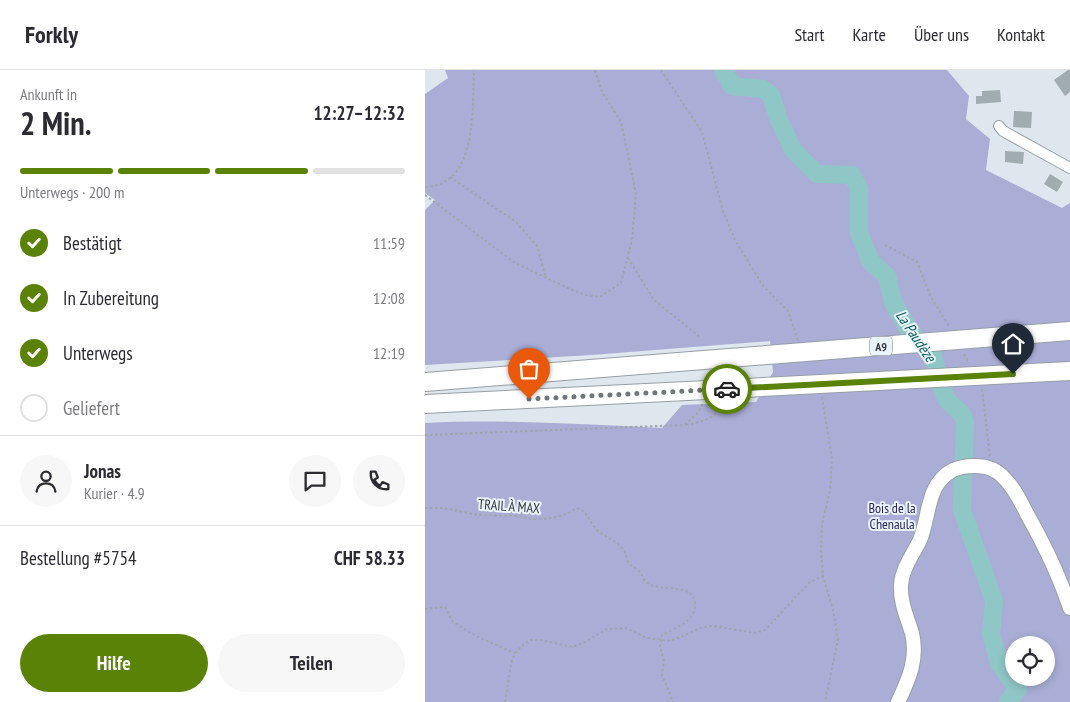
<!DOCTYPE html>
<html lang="de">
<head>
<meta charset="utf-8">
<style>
	:root { --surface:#fff; --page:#f7f7f7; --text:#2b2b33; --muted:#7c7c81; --line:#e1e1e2; --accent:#598206 }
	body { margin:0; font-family:"PT Sans Narrow",sans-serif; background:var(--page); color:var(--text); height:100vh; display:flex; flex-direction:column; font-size:19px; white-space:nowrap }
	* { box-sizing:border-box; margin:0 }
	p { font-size:16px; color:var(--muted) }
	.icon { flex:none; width:28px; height:28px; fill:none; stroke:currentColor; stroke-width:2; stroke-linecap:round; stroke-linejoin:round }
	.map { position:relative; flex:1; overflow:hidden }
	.details { display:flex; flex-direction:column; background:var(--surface); width:425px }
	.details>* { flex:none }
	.controls { position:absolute; left:580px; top:566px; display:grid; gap:10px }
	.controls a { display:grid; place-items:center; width:50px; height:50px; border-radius:50%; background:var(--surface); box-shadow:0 2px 8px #0003; font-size:25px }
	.pin { position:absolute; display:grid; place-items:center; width:42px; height:42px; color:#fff; margin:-51px -21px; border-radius:50% 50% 50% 0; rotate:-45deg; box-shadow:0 0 5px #0007 }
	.pin .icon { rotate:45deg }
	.courier { position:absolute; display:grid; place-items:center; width:50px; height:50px; margin:-25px; border:4px solid #598206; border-radius:50%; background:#fff; color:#222; box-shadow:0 1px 6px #0007 }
	.headline em { font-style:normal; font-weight:700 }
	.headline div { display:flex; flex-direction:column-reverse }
	.headline { display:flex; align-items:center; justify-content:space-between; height:85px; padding:0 20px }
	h1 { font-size:32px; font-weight:700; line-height:38px }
	.bar { display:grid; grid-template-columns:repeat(4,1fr); gap:8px 5px; align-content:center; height:60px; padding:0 20px }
	.bar i { height:6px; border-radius:4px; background:var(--line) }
	.bar .current { background:var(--accent) }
	.bar p { grid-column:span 4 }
	.line { display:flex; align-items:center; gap:12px; padding:0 20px; border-top:1px solid var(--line) }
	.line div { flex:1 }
	.round { display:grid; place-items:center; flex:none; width:52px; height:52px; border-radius:26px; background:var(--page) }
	ol { padding:0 20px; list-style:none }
	li { display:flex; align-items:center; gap:15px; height:55px }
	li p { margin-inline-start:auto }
	li .icon { padding:5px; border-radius:50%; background:var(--accent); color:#fff; stroke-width:4 }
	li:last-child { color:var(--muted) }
	li i { width:28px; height:28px; border:2px solid var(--line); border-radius:50% }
	.button { display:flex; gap:10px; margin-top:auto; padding:10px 20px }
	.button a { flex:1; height:58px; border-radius:30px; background:var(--accent); color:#fff; font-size:20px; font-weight:700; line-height:58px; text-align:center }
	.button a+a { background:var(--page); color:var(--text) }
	header { display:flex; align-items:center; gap:30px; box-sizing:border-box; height:70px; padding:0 25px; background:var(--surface); border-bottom:1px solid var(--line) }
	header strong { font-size:24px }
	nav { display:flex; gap:28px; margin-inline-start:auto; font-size:18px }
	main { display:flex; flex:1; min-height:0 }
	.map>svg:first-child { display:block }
	.forest { fill:#aaaed6; fill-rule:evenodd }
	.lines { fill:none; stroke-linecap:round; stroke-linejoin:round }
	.river { stroke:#8fc7c6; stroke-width:18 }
	.building { fill:#a0acaf }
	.street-casing { stroke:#969fa5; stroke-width:12 }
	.secondary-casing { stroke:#969fa5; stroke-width:16 }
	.highway-casing { stroke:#969fa5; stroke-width:20 }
	.path { stroke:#9fa6ab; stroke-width:2; stroke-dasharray:2.5 2.5; stroke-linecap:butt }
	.street { stroke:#fff; stroke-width:10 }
	.secondary { stroke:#fff; stroke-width:14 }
	.highway { stroke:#fff; stroke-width:18 }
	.highway-bridge-casing { stroke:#969fa5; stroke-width:20; stroke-linecap:butt }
	.highway-bridge { stroke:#fff; stroke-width:18 }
	.done { stroke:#70767a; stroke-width:5; stroke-dasharray:0 9 }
	.route { stroke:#598206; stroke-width:6 }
	.labels { text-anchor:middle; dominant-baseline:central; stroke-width:4; stroke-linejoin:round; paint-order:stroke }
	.shield { fill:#eaf4fb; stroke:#6b7175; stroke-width:1 }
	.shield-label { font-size:12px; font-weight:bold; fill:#35393c }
	.street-label { font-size:14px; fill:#35393c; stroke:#eaf4fb }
	.park-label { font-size:14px; fill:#2a285b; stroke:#eaf4fb }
	.water-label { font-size:15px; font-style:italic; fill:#075a59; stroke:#eaf4fb }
</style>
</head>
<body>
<header>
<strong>Forkly</strong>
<nav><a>Start</a><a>Karte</a><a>Über uns</a><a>Kontakt</a></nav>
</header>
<main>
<section class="details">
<div class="headline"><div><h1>2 Min.</h1><p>Ankunft in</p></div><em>12:27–12:32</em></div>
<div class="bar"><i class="current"></i><i class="current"></i><i class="current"></i><i></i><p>Unterwegs · 200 m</p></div>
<ol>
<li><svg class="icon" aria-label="check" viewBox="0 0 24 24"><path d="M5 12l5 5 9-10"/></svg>Bestätigt<p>11:59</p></li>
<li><svg class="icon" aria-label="check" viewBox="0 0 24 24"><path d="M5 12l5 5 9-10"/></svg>In Zubereitung<p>12:08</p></li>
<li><svg class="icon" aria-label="check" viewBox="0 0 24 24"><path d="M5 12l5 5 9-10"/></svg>Unterwegs<p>12:19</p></li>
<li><i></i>Geliefert</li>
</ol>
<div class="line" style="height:90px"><a class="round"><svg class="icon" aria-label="person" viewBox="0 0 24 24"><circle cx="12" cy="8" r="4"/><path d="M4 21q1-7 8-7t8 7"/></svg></a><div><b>Jonas</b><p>Kurier · 4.9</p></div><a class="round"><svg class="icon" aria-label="chat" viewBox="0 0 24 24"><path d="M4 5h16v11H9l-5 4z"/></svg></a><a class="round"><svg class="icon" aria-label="phone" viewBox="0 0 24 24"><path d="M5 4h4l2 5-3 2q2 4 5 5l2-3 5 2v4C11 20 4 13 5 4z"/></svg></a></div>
<div class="line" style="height:65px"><div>Bestellung #5754</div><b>CHF 58.33</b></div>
<div class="button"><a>Hilfe</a><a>Teilen</a></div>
</section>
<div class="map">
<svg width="645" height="632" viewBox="0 0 645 632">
	<rect width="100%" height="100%" fill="#dde7ed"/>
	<path class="forest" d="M20,0H522L544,26L541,49L565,69L561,100L637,138L645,133V632H0V353C79,349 158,354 237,358L257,335L331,332L348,302L345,271L166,285L0,295V140L10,130L0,123V24L23,8ZM589,575H621V608H589Z"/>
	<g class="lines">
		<path class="river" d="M298,0L307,16L338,19L346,25L353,48L368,80L392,104L427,105L434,119V163L446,192L462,206L468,232L485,262L508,286L515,314L522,330L537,344L540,353L537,440L569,531L566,564L574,593L593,619L583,632"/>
	</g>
	<path class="building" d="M643,0H645V22L640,26L629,10Z
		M575,20L576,32L551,34V26H557V21Z
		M589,41L607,42L606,58L588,57Z
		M580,81L599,82L598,94L580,92Z
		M625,104L638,112L632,122L619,114Z"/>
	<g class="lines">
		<g class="street-casing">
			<path id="street" d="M574,56L578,61L645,98"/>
		</g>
		<g class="secondary-casing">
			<path id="secondary" d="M473,632C484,609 493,589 487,563C482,547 475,532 476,515C477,498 488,485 495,470C505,446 501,414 528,400C539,395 549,395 561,397C568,399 575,403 580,409C590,419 596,432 602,444C619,474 634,505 645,538"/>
		</g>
		<g class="highway-casing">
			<path id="highway" d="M0,312L266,291
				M0,334L262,321"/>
		</g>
		<path class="path" d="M236,0L277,62L298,141L310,170L338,216L363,241L373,270
			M25,107L91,152L112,176L121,208
			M0,117C53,115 47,39 49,0
			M0,125L90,193L145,219L161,225L175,227L196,213L207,170L211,124L196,52L177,22L170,0
			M460,175L492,192L506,227L525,258
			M203,188L229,230L276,268
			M539,284L544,293
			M557,319L565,387
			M397,327L407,389L405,421L397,454L396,481L398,506L408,540L413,569L400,632
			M261,355C277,352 292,348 300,332
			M0,365L259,355L273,343L278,333
			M0,438H19L53,445L92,446L108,449L126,448L142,444L152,438C164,442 164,452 172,460C180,467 190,470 197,478C201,482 201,487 203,492C206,497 211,498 215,502C217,505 218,509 221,512C232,523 268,511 270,533C272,551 250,558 237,565L235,576L239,591L237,605L248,632
			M0,539L20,537L28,552L51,566L90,583
			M80,632L86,594L90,583L98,575L106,570H115L148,577L160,572L182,559L201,558L222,568L246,571L278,557L288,556L330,563L340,560L385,512L398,506"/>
		<use href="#street" class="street"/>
		<use href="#secondary" class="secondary"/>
		<use href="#highway" class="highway"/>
		<g class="highway-bridge-casing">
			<path id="highway-bridge" d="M266,291L645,261
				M262,321L645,301"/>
		</g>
		<use href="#highway-bridge" class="highway-bridge"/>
	</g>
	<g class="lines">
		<path class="done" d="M104,329L302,319"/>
		<path class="route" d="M302,319L588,304"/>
	</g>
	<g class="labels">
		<rect class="shield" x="445" y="266.5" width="22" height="19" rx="4"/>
		<g class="shield-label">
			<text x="456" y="276">A9</text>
		</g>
		<g class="street-label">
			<text transform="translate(84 436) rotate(4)">TRAIL À MAX</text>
		</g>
		<g class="park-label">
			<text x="467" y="438">Bois de la<tspan x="467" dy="16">Chenaula</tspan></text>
		</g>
		<g class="water-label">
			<text transform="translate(491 266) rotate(56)">La Paudèze</text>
		</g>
	</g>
</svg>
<div class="controls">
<a><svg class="icon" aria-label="locate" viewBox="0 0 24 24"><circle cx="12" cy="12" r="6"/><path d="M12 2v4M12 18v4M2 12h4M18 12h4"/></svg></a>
</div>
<div class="pin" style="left:104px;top:329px;background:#ea580c"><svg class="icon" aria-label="bag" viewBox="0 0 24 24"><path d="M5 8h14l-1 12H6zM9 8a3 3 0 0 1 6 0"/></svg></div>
<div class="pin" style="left:588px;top:304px;background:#1f2937"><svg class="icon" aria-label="home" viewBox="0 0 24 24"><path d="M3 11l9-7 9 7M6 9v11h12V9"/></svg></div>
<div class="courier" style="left:302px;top:319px"><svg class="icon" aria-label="car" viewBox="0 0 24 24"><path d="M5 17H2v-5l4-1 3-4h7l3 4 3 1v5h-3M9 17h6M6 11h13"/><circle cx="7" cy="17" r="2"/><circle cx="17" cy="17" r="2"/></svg></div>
</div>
</main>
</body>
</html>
